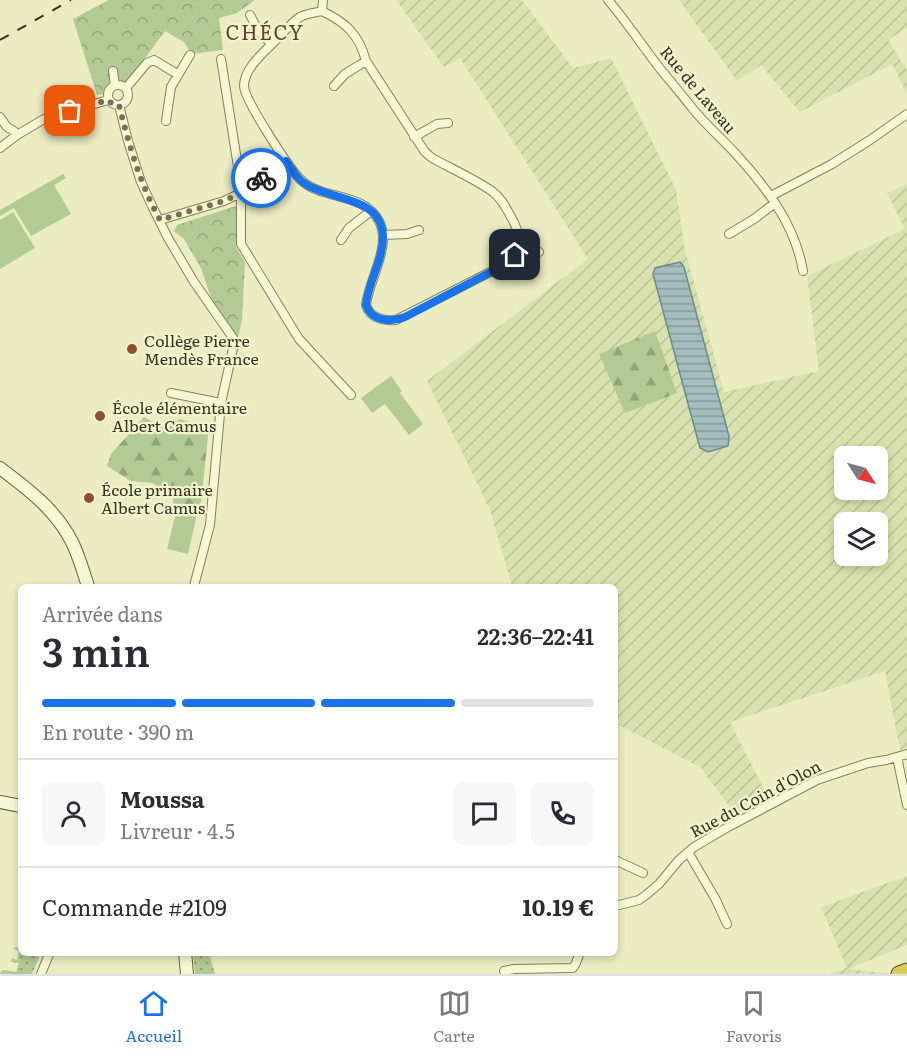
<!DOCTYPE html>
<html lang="fr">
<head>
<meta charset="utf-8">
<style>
	:root { --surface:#fff; --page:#f7f7f7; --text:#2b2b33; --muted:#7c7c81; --line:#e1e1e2; --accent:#1a73e8 }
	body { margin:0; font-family:Literata,serif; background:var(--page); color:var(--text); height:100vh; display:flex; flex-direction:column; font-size:22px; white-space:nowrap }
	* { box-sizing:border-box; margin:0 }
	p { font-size:20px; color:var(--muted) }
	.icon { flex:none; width:33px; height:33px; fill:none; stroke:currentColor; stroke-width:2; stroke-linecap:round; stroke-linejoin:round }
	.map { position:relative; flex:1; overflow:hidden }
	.sheet { position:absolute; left:18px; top:584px; width:600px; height:372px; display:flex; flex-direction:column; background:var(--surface); border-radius:9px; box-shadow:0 3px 9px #0003 }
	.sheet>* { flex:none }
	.needle { width:39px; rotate:126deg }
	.buttons { position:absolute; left:834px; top:446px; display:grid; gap:12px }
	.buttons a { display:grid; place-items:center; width:54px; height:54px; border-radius:9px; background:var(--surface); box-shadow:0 3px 9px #0003; font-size:30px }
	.pin { position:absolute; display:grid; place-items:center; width:51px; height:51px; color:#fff; margin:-26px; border-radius:12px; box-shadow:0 3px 9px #0006 }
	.courier { position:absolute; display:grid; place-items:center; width:60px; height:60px; margin:-30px; border:4px solid #1a73e8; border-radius:50%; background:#fff; color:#222; box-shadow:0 2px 8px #0007 }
	.overview em { font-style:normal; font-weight:600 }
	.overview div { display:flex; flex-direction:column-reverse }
	.overview { display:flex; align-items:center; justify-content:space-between; height:102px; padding:0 24px }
	h1 { font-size:39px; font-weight:600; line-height:45px }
	.bar { display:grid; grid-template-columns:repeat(4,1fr); gap:9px 6px; align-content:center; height:72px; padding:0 24px }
	.bar i { height:8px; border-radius:4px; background:var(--line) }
	.bar .active { background:var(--accent) }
	.bar p { grid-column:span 4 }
	.line { display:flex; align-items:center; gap:15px; padding:0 24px; border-top:2px solid var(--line) }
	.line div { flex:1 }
	.round { display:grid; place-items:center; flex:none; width:63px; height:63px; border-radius:9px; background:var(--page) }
	.tab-bar { display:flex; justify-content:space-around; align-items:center; height:84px; border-top:2px solid var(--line); background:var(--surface); font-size:16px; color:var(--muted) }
	.tab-bar a { display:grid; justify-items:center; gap:3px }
	.tab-bar .active { color:var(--accent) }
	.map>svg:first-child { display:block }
	.farmland { fill:url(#farmland-furrows); fill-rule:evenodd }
	.grass { fill:url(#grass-dots) }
	.forest { fill:url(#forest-firs) }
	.park { fill:url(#park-crowns) }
	.pitch { fill:#b3ca96 }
	.water { fill:url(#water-rules); stroke:#6c8a8d; stroke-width:1.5 }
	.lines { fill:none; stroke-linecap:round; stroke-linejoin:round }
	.street-casing { stroke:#85805a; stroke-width:10 }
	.secondary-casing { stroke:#67603d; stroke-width:14 }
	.highway-casing { stroke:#534c2e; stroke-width:17 }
	.street { stroke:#f6f8d5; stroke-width:8 }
	.secondary { stroke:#f6f8d5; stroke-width:12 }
	.highway { stroke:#dacc54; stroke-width:15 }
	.rail { stroke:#36311d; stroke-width:2; stroke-dasharray:10 10; stroke-linecap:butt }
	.done { stroke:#757257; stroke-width:6; stroke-dasharray:0 10.8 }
	.route { stroke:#1a73e8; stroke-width:8 }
	.poi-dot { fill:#924d2c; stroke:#f2f4d1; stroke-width:2 }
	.labels { text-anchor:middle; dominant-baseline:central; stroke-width:4.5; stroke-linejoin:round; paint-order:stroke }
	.street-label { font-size:16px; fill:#36311d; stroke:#f2f4d1 }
	.poi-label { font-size:16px; fill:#36311d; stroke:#f2f4d1; text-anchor:start }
	.quarter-label { font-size:20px; letter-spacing:1.5px; fill:#61421e; stroke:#f2f4d1 }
</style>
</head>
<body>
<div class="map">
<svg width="907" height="974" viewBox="0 0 907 974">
	<defs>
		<pattern id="farmland-furrows" width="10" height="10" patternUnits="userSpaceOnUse" patternTransform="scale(1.5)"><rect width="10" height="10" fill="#d9e2af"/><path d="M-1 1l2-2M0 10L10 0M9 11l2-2" fill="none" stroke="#bbc296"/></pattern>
		<pattern id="grass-dots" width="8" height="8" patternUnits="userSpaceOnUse" patternTransform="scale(1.5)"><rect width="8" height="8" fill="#b3ca96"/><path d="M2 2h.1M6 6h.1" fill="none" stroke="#92a57a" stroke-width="1.8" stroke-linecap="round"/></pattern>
		<pattern id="forest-firs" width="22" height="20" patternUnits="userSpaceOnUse" patternTransform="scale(1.5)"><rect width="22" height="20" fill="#b3ca96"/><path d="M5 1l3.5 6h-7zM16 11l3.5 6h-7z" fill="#92a57a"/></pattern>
		<pattern id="park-crowns" width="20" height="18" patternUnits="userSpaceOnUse" patternTransform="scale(1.5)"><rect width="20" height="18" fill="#b3ca96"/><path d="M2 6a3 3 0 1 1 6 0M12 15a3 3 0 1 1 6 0" fill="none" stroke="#92a57a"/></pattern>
		<pattern id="water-rules" width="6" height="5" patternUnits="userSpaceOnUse" patternTransform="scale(1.5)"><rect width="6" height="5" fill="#a4bebf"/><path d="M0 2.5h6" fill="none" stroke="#869b9b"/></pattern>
	</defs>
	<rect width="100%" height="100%" fill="#ebecc2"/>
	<path class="farmland" d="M396,0H522L573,68L611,58L676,190L685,250L724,392L819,371L807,276L905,229L887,193L907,184V748L900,750L885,671L730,722L768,797L735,814L700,767L615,723V586H512L490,510L427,381L588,259L460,58L444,67ZM844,456H878V489H844ZM844,522H878V555H844Z
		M679,0H907V28L888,40L907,70V94L892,64L800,112L761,65L737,81Z
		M907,876V945L848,969L893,974H829L847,968L821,907Z"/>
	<path class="grass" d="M14,947L21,948V952L37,953L39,954V958L32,974H0L1,971L4,970L16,972L19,963L11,962L12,958L17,960L19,951L14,949Z
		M193,953H209L215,974H195Z"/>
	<path class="forest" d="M655,331L677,393L625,413L599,354Z
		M144,417L167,430L179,419L209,427L201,502C193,513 183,511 173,503V496L152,483L131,481L107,466L111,454Z"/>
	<path class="park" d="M109,0H255L237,13L219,18L223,50L192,54L184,42L165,31L126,84L119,81L110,82L105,89L104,94L97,95L73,19Z
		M236,206V247L245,262L242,320L238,338L212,301L201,268L184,239L174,231L177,225Z"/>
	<path class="pitch" d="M63,174L66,178L54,185L71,214L31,236L14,208L0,216V210Z
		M13,212L35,248L0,269V220Z
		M391,376L402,391L400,393L423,424L409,435L385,404L372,413L361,398Z
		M177,509L197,514L188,554L167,549Z"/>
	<path class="water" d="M680,262L684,267L729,436L728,446L708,452L700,448L653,274L655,268Z"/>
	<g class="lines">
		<g class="street-casing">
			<path id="street" d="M608,0C626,21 641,44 658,66C670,81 682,95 693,109C706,125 721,138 735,153C766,187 795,224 803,271
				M322,11C347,23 359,35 366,61L425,152L432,158C450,168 477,180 493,192C501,198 505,206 510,215C521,234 524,248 506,264L396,320C383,321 370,318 366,305C369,279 392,246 379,221C363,191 321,201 300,179C289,168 244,99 244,86C244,69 262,54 274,42C282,34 291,23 300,17C307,13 315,13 322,11Z
				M322,11L323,0
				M250,15L259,32L272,44
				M221,59L241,186V244L299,339L351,395
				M113,71L115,85
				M108 95a10 10 0 1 1 20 0a10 10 0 1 1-20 0Z
				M334,86L345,74L366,61
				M126,88L147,63L154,60L177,74
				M119,105L128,141L141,182L153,208L168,238L194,282L233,338L234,344L221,403L210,525L194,586
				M0,117L7,127L14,131
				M166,121L171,87L190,55
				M414,137L437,124L448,123
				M0,148L17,135L44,119L108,100
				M771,196L832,164L870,140L907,114
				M160,220L224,201L241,193L286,161
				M729,234L754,219L775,203
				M383,235L407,234L419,230
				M341,240L349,228L371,211
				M519,242L526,244L539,252
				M171,393L221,403
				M897,757L907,805
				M688,852L716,900L727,924
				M615,860L643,873
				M615,906L639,900L646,895L659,884L679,860L694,847L728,827L817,780L868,763L886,760L907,754
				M504,971L514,969L573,968L576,963L580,952
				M41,974L50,952"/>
		</g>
		<g class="secondary-casing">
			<path id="secondary" d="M0,468C28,489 56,510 72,542C79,556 83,571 88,586
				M0,802L21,806
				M185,952L187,974"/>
		</g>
		<g class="highway-casing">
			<path id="highway" d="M899,974L907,971"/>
		</g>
		<use href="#street" class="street"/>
		<use href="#secondary" class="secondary"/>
		<use href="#highway" class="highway"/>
		<path class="rail" d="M0,40L71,0"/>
	</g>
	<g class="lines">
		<path class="done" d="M70,111L108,100L112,104L119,105C129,145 140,184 160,220L224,201L241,193L261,178"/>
		<path class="route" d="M261,178L286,161C292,168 296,178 304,183C328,201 382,195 383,237C383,261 368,282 366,305C371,321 390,323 405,317L506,264L515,255"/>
	</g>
	<g class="poi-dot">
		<circle cx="132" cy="349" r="6"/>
		<circle cx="100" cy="416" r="6"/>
		<circle cx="89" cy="498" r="6"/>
	</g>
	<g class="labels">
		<g class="street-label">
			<text transform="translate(699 89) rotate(50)">Rue de Laveau</text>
			<text transform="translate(755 798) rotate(-28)">Rue du Coin d'Olon</text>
		</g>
		<g class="poi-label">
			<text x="144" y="340">Collège Pierre<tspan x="144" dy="18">Mendès France</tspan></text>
			<text x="112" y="407">École élémentaire<tspan x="112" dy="18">Albert Camus</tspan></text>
			<text x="101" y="489">École primaire<tspan x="101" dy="18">Albert Camus</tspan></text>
		</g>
		<g class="quarter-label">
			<text x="265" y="31">CHÉCY</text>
		</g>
	</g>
</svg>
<div class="buttons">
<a><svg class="needle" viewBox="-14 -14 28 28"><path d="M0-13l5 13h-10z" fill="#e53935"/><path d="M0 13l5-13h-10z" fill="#7c7c81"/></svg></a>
<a><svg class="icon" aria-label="layers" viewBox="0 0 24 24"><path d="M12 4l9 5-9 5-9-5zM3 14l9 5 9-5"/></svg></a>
</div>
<div class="pin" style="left:70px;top:111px;background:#ea580c"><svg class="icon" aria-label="bag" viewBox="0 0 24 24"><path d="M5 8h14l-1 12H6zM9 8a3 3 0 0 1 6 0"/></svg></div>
<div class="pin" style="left:515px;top:255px;background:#1f2937"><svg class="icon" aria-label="home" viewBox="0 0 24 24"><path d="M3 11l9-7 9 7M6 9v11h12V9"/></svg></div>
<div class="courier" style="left:261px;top:178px"><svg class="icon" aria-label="bike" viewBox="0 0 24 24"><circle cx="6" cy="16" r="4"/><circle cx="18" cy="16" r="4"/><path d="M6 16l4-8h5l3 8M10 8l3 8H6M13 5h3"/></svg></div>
<section class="sheet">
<div class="overview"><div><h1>3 min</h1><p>Arrivée dans</p></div><em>22:36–22:41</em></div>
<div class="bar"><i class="active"></i><i class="active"></i><i class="active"></i><i></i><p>En route · 390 m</p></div>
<div class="line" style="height:108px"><a class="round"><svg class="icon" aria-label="person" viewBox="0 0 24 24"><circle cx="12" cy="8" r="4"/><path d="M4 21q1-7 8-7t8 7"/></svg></a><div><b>Moussa</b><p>Livreur · 4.5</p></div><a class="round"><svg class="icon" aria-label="chat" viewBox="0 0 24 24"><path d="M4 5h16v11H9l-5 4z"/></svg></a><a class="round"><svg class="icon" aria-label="phone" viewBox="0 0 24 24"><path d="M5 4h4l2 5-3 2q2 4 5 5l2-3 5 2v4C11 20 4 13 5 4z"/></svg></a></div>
<div class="line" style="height:78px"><div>Commande #2109</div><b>10.19 €</b></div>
</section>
</div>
<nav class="tab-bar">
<a class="active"><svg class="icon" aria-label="home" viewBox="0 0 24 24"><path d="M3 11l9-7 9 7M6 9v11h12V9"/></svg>Accueil</a>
<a><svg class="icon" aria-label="map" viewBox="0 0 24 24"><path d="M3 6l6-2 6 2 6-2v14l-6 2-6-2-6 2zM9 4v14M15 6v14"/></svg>Carte</a>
<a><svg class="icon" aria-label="saved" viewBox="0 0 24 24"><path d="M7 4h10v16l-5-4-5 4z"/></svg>Favoris</a>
</nav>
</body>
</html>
